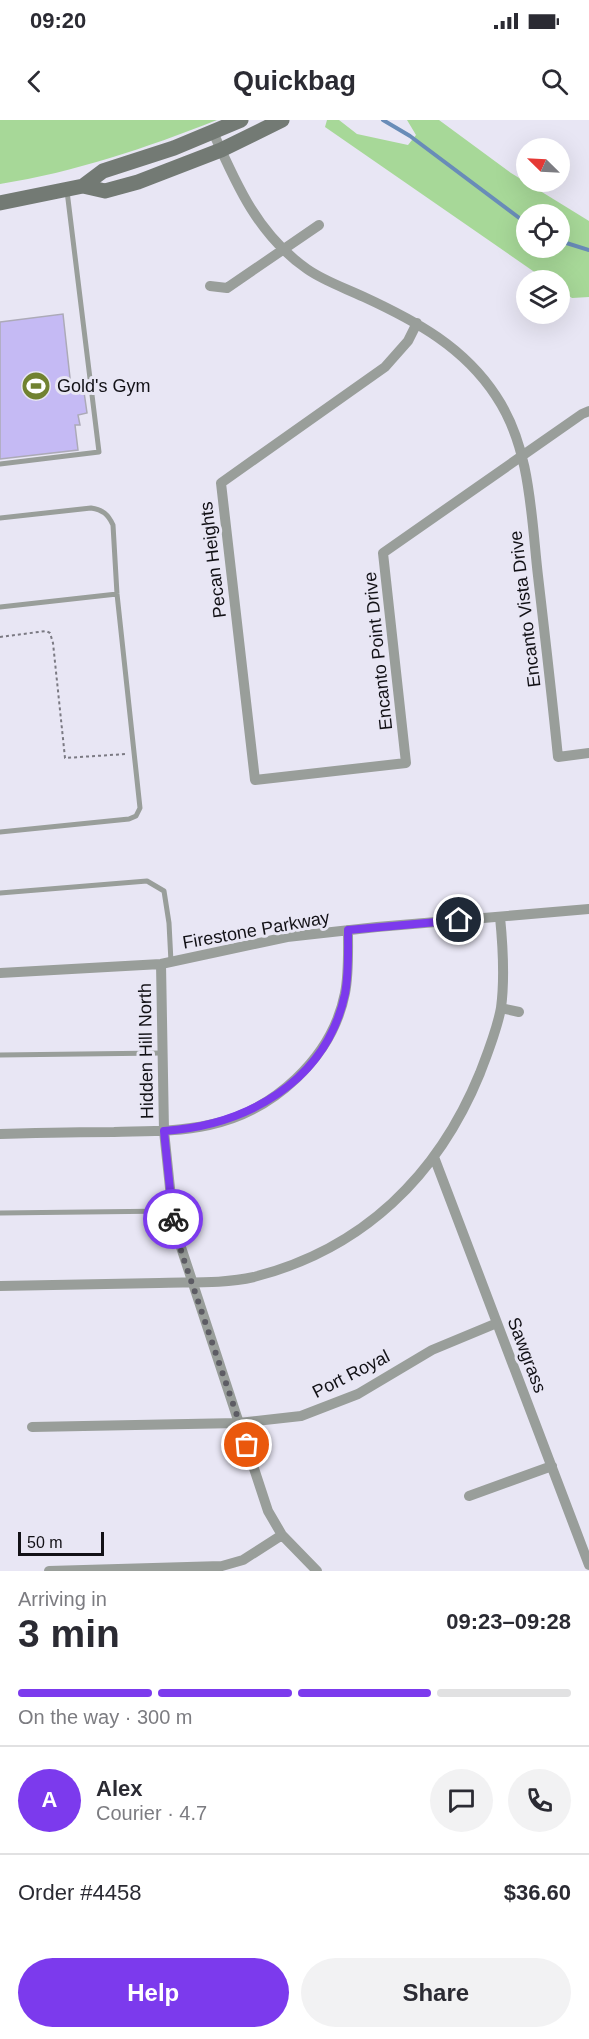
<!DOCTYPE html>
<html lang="en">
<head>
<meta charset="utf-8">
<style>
	:root { --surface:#fff; --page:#f2f2f3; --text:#2b2b33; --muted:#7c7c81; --line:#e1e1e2; --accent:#7c3aed }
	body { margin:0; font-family:Arial,sans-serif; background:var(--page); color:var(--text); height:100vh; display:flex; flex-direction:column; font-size:22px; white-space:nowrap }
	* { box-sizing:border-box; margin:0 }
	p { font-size:20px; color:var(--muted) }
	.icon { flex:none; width:33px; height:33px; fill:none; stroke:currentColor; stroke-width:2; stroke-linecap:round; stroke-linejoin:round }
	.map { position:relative; height:1451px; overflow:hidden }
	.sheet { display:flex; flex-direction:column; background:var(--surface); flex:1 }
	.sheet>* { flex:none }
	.needle { width:39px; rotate:294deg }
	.buttons { position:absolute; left:516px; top:18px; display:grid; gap:12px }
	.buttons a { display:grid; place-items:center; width:54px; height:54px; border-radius:50%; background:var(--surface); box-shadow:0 6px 24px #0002; font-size:30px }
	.scale { position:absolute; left:18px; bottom:15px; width:86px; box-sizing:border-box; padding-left:6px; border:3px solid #121116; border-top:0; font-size:16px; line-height:21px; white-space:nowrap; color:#121116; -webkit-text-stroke:4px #e8e6f4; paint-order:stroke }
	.pin { position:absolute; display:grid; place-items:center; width:51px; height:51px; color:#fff; margin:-26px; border:3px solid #fff; border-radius:50%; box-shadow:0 2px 6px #0007 }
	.courier { position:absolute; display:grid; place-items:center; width:60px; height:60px; margin:-30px; border:4px solid #7c3aed; border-radius:50%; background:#fff; color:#222; box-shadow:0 2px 8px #0007 }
	.overview em { font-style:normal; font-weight:600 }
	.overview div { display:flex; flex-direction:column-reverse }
	.overview { display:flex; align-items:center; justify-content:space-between; height:102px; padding:0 18px }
	h1 { font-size:39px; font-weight:600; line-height:45px }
	.bar { display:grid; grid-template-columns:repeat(4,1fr); gap:9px 6px; align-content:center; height:72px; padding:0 18px }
	.bar i { height:8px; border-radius:4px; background:var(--line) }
	.bar .current { background:var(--accent) }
	.bar p { grid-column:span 4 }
	.line { display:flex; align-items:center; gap:15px; padding:0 18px; border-top:2px solid var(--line) }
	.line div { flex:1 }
	.round { display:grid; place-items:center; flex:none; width:63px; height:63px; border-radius:32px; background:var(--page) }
	.cta { display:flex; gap:12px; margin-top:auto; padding:12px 18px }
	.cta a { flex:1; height:69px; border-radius:36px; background:var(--accent); color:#fff; font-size:24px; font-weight:600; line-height:69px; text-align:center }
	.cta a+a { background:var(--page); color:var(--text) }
	.status { display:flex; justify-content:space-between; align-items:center; height:42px; padding:0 30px; background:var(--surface); direction:ltr }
	.status svg { height:16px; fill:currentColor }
	header { display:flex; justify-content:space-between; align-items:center; height:78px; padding:0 18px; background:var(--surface); font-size:27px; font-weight:600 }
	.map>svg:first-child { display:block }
	.green { fill:#a7d898; fill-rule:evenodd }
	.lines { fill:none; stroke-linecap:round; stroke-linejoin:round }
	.stream { stroke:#698cb8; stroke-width:4 }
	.building { fill:#c5baf4; stroke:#acaab7; stroke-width:1.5 }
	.path { stroke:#7b7a83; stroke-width:2; stroke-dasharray:3 3; stroke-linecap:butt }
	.lane { stroke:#999e9a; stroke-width:5 }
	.street { stroke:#999e9a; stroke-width:10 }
	.secondary { stroke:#737a74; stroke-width:15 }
	.done { stroke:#5d5c64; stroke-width:6; stroke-dasharray:0 10.8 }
	.route { stroke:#7c3aed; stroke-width:8 }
	.labels { text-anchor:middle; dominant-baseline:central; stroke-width:6; stroke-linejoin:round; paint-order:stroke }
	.poi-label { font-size:18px; fill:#121116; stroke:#e8e6f4; text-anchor:start }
	.street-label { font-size:18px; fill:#121116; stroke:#e8e6f4 }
</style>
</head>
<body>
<div class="status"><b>09:20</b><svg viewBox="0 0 49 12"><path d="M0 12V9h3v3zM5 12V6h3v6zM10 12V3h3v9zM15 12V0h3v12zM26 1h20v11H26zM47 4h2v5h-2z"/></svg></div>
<header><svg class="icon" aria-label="back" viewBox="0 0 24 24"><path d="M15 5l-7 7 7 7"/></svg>Quickbag<svg class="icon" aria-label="search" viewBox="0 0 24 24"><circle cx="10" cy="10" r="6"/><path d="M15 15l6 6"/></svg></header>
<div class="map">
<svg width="589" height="1451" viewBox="0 0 589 1451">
	<rect width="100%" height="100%" fill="#e8e6f4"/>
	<path class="green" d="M0,0H217C146,28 75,52 0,64Z
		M327,0H339L357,14L408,25L416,15L407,0H439L511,53L589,101V177L572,178L560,170V160H546L325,7ZM526,94H560V128H526Z"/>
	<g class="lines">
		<path class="stream" d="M383,0L410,16L526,103
			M560,121L589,130"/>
	</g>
	<path class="building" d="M63,194L71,267L83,265L87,293L78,295L80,305H75L78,330L0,339V202Z"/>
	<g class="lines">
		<path class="path" d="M0,517L46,511L50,513L53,523L65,638L126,634"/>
		<path class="lane" d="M0,344L99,332L67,71
			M0,398L91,388C103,390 108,394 113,405L117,474L140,688L136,696L129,699L0,712
			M0,487L117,474
			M0,773L147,761L164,771L169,803L171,842
			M0,935L162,933
			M0,1093L171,1091"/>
		<path class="street" d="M213,12C236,64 258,115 307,149C324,161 345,168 364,177C416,201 464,227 496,276C531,328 531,396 538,456C545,516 552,577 558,637L589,633
			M210,166L227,168L319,105
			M417,203L408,221L385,247L221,363L255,660L406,643L383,433L582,294L589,291
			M161,844L164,1011L174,1106L268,1391L282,1415L317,1451
			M0,853L161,844L287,817L377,807L589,789
			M501,888L519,892
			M0,1014C38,1013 76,1012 114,1012C145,1011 177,1012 209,1005C272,992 332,939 345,873C349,853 348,831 348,810
			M434,1037L589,1445
			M0,1166C53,1165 106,1164 159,1163C190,1162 223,1164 254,1157C363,1129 438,1056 480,953C488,932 497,910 501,888C505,858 503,827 500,797
			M32,1307L239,1303L301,1296L358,1274L432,1230L497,1203
			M469,1376L552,1346
			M49,1451L222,1446L243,1440L282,1415"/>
		<path class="secondary" d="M83,66L103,51L174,28L241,0
			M0,83L83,66L105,71L138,62L221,30L282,0"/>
	</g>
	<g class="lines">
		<path class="done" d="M173,1099L182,1134L247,1325"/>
		<path class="route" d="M173,1099L164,1011C247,1005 326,962 345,874C349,853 348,831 348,810L459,800"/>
	</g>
	<defs>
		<g id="stadium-disc" transform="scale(1.5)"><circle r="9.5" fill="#718231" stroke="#e8e6f4"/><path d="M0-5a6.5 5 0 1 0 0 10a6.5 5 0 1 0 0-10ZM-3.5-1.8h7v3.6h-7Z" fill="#fff"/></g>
	</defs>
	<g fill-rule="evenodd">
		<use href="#stadium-disc" x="36" y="266"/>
	</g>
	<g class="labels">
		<g class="poi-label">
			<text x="57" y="266">Gold's Gym</text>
		</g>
		<g class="street-label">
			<text transform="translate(213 440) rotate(-97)">Pecan Heights</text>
			<text transform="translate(525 489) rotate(-97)">Encanto Vista Drive</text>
			<text transform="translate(378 531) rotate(-96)">Encanto Point Drive</text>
			<text transform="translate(256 810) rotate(-10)">Firestone Parkway</text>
			<text transform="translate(146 931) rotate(-91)">Hidden Hill North</text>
			<text transform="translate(527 1235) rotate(69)">Sawgrass</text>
			<text transform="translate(351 1254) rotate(-27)">Port Royal</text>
		</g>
	</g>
</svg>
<div class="buttons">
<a><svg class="needle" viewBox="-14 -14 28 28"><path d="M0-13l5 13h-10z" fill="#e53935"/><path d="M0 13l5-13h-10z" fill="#7c7c81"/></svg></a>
<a><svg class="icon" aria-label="locate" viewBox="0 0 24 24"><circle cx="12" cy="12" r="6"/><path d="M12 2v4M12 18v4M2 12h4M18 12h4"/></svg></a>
<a><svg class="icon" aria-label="layers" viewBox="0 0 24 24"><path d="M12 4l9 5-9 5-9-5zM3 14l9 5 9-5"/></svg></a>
</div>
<div class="scale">50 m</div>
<div class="pin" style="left:247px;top:1325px;background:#ea580c"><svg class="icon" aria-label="bag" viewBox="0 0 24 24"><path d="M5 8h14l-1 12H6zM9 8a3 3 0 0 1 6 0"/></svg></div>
<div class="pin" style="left:459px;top:800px;background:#1f2937"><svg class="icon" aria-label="home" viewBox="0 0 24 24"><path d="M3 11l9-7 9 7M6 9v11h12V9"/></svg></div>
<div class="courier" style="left:173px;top:1099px"><svg class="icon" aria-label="bike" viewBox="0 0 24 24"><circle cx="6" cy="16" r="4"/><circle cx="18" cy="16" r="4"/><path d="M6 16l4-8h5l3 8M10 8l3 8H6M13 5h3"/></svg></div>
</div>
<section class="sheet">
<div class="overview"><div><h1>3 min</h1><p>Arriving in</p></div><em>09:23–09:28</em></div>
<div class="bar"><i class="current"></i><i class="current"></i><i class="current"></i><i></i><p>On the way · 300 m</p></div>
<div class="line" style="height:108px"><b class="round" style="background:var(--accent);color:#fff">A</b><div><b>Alex</b><p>Courier · 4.7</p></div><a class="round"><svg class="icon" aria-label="chat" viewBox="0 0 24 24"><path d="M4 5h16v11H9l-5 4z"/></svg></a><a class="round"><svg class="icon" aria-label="phone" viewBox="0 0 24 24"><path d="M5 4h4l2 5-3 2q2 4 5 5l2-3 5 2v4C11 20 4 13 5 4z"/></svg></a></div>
<div class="line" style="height:78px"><div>Order #4458</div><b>$36.60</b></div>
<div class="cta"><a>Help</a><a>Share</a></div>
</section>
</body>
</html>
